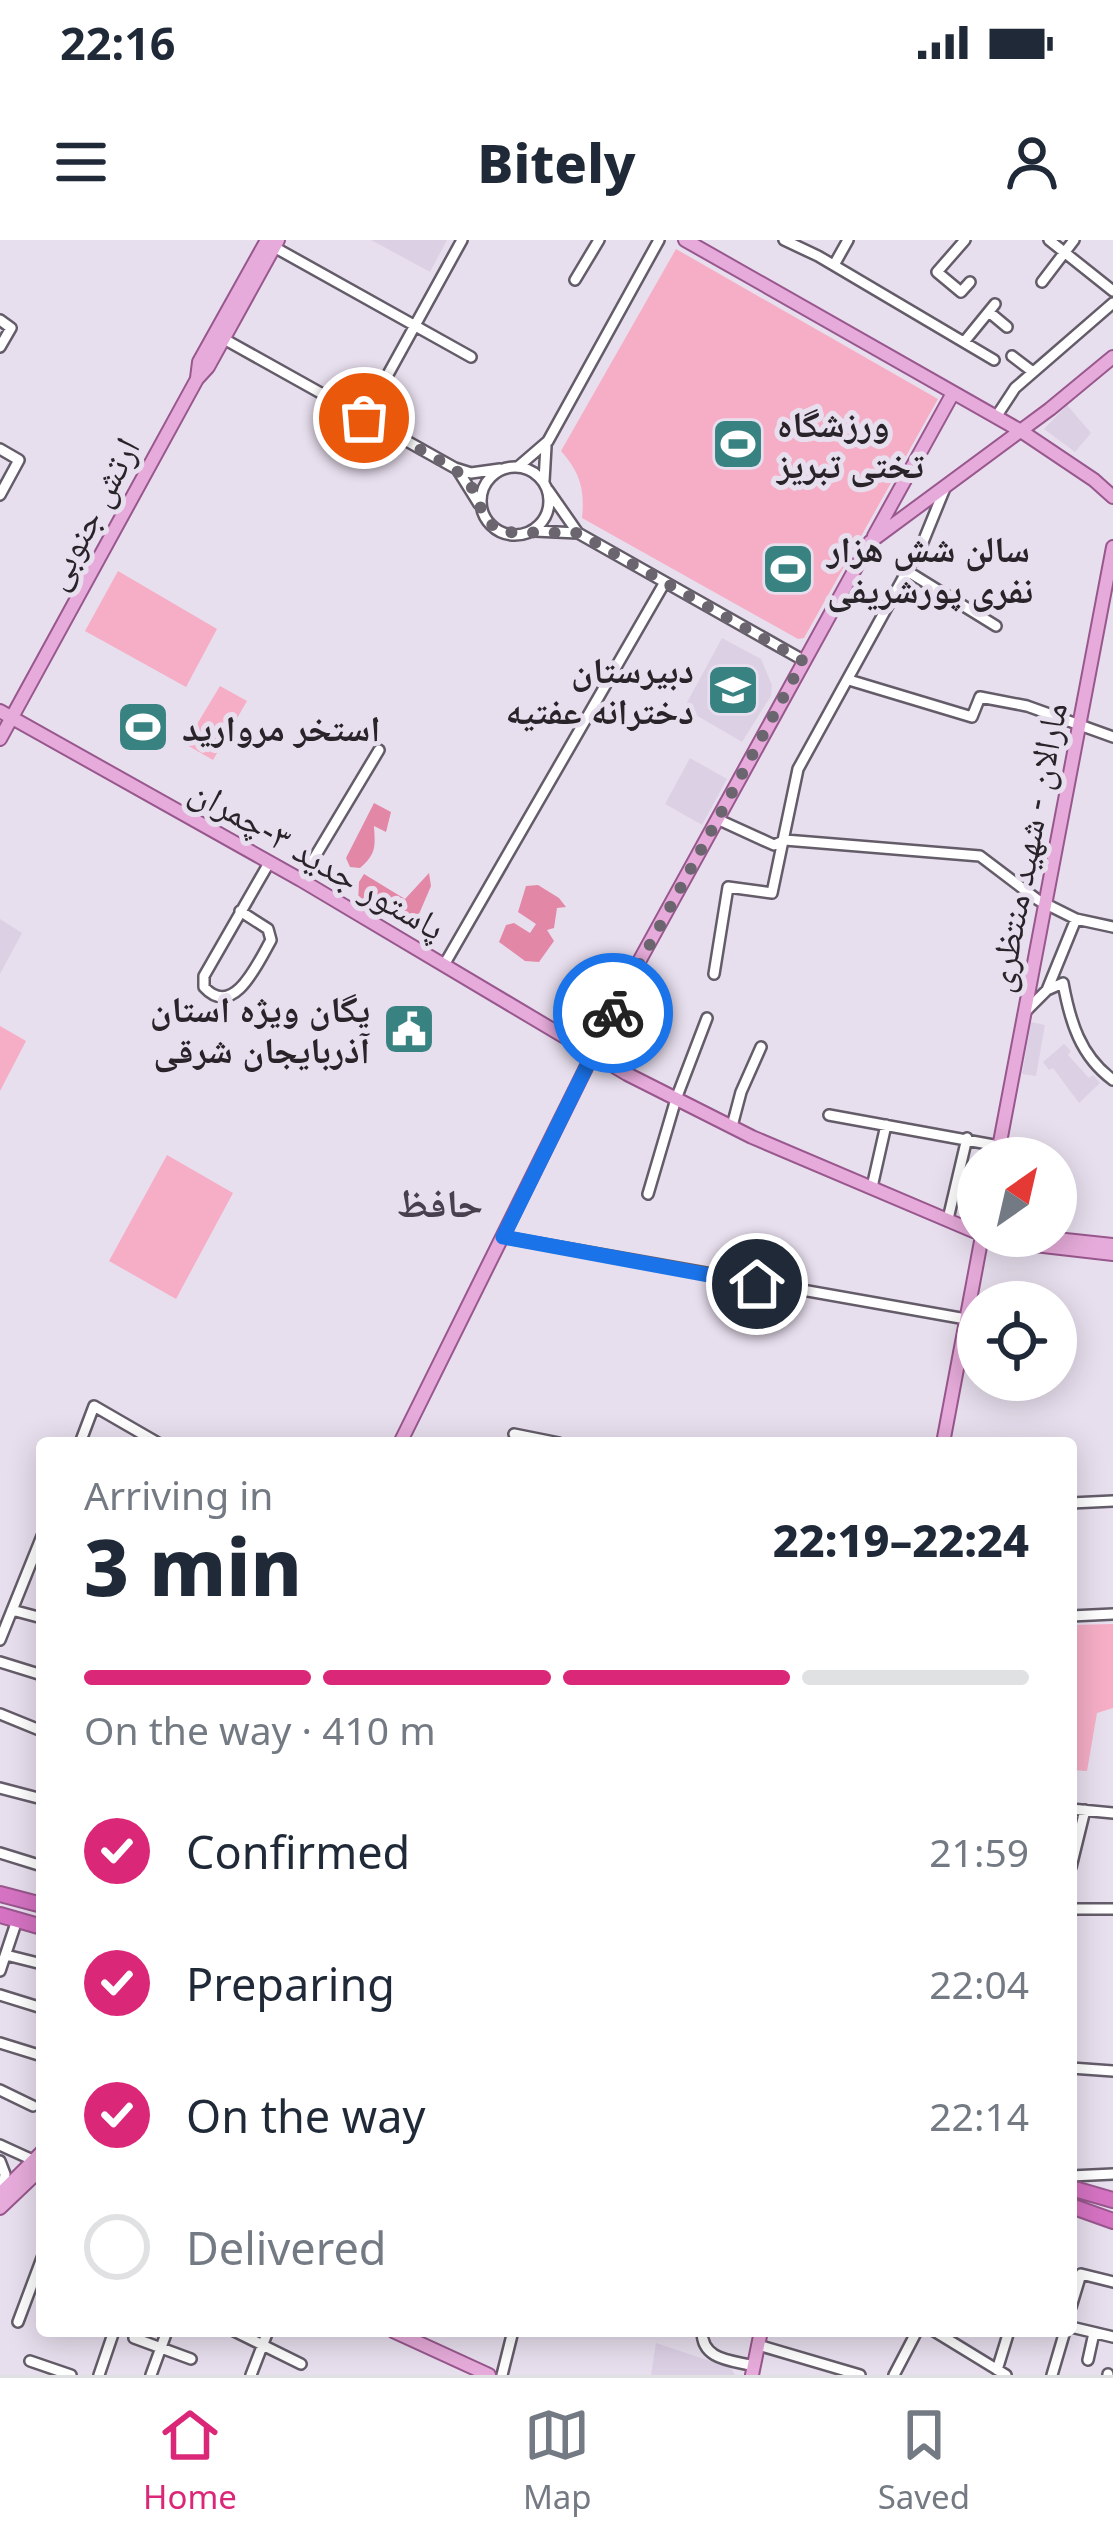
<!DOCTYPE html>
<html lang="en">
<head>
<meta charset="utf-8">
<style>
	:root { --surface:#fff; --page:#f2f2f3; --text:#1f2937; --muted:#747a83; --line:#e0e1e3; --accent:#db2777 }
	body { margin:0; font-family:"Noto Sans","Noto Naskh Arabic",sans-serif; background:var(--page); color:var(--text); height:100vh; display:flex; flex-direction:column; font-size:45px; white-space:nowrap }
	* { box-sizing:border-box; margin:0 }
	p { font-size:39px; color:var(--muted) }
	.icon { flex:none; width:66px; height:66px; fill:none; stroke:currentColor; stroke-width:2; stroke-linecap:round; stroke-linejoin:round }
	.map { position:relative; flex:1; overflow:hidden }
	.drawer { position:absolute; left:36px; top:1197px; width:1041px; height:900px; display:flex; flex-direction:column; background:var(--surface); border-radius:12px; box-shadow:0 6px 30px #0003 }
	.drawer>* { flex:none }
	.needle { width:78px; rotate:34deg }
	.controls { position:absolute; left:957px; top:897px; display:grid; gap:24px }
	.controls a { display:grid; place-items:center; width:120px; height:120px; border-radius:50%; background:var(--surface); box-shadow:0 6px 30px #0003; font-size:60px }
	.pin { position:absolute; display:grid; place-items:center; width:102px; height:102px; color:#fff; margin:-51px; border:6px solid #fff; border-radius:50%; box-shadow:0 3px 12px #0007 }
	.courier { position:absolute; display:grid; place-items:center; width:120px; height:120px; margin:-60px; border:9px solid #1a73e8; border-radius:50%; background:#fff; color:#222; box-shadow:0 3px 15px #0007 }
	.headline em { font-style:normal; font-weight:800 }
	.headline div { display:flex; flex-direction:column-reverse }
	.headline { display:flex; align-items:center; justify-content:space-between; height:204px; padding:0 48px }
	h1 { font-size:78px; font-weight:800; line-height:90px }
	.bar { display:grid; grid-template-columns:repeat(4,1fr); gap:18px 12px; align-content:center; height:144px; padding:0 48px }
	.bar i { height:15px; border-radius:9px; background:var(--line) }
	.bar .on { background:var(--accent) }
	.bar p { grid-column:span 4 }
	ol { padding:0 48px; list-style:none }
	li { display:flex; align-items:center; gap:36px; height:132px }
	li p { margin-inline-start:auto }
	li .icon { padding:12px; border-radius:50%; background:var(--accent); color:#fff; stroke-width:4 }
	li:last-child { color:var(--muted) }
	li i { width:66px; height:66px; border:6px solid var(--line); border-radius:50% }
	.status { display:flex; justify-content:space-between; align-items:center; height:84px; padding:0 60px; background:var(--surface); direction:ltr }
	.status svg { height:33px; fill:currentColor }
	header { display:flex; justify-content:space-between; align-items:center; height:156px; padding:0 48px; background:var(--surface); font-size:54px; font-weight:800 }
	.menu { display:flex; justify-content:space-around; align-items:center; height:168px; border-top:3px solid var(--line); background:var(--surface); font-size:33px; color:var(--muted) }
	.menu a { display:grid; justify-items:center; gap:6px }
	.menu .on { color:var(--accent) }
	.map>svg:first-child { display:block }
	.built { fill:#dcd0e5 }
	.green { fill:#f5aec5 }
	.forest { fill:#e387a7 }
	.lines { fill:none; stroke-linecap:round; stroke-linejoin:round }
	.minor-casing { stroke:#645c69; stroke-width:14 }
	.major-casing { stroke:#98578d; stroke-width:16 }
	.highway-casing { stroke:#98578d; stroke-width:18 }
	.minor { stroke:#fff; stroke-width:9 }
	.major { stroke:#e6abda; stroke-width:12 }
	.highway { stroke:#d573c2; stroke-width:14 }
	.done { stroke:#6b656f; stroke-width:12; stroke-dasharray:0 21.6 }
	.route { stroke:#1a73e8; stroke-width:15 }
	.labels { text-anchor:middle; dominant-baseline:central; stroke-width:10; stroke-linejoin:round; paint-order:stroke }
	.poi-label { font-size:36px; font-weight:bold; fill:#28242a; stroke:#e8dfee; text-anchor:start }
	.street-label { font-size:36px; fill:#28242a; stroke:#e8dfee }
	.neighbourhood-label { font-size:39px; font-weight:bold; fill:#48414d; stroke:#e8dfee }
</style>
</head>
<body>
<div class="status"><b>22:16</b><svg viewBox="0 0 49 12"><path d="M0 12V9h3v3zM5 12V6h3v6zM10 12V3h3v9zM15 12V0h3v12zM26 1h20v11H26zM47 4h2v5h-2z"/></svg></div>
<header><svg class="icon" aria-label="menu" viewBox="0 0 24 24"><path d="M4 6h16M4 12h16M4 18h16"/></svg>Bitely<svg class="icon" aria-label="person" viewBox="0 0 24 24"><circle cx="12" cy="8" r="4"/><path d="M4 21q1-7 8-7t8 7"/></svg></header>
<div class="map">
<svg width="1113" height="2135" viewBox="0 0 1113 2135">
	<rect width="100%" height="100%" fill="#e8dfee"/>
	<path class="built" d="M371,0H447L430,32Z
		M1067,165L1091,193L1075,212L1044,189Z
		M722,398L761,419L772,445L771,456L742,502L684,468Z
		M690,518L727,539L702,585L665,564Z
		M0,679L22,693L0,734Z
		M1031,782L1045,785L1036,836L1022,834Z
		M1064,804L1071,811L1068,815L1089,838L1093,835L1100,843L1079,863L1053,828L1049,830L1043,822Z
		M656,2103L731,2128L735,2135H651Z"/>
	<path class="green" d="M676,9L938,159L804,398L798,399L582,278C585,250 580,232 561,211Z
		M118,331L217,389L186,447L85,391Z
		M220,446L247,461L213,520L185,504Z
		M0,786L26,801L0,851Z
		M167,915L233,953L176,1059L109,1021Z
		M1113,1384V1468L1097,1473L1087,1531L1071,1530V1385Z"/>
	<path class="forest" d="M374,563L391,572L386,592L374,586C375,606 377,613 360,628L350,627L346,618Z
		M429,633L431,646L413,688L358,663L359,642L364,634L405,659Z
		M538,645L559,658L566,667L557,668L554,688L547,690L554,701L539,722L525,721L499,702L506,685L514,683L530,693L536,684L518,672L526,646Z"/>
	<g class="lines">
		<g class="minor-casing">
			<path id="minor" d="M784,0L818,16L994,120
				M965,0L937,32L961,52L970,42
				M1049,0L1113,51
				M274,7L471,117
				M834,25L848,0
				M575,40L599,0
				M1042,42L1074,0
				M989,72L1007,87
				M0,80L11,88L0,107
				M224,99L455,228L471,233L500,229
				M964,102L995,64
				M1012,116L1033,132
				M996,177L1015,148L1113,63
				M364,178L462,0
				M0,209L19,220L0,255
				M519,226L548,201L659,0
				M481 261a34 34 0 1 1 68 0a34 34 0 1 1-68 0Z
				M459,232L479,264
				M544,241L546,206
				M548,250L578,293L803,420
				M535,291L578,293
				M907,331L996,386
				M849,440L972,477L980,457L1027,466L1113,497
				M717,579L774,605L785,600L980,616L1038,660L1076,679L1113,687
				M301,640L379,510
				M240,671L268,689L271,700C257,725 233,779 204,747V736L269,623
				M444,725L665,342
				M714,734L728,647L772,653L798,529L923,302L945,248
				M1047,750L1076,679
				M1025,772L1047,750L1063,743C1070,781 1080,816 1113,840
				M829,875L999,906
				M732,886L741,852L761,807
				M872,947L886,885
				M648,954L676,859L707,778
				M948,979L967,898
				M503,997L966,1079
				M514,1194L559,1203
				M80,1203L94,1166L158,1203
				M1071,1263L1113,1261
				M12,1370L42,1378
				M1071,1376L1113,1374
				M0,1400L42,1296
				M0,1422L42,1435
				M0,1474L42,1491
				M0,1548L42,1559
				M1071,1569L1113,1573
				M0,1613L42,1626
				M1071,1627L1085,1570
				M1071,1669H1113
				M6,1715L42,1724
				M0,1731L17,1680
				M0,1755L42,1768
				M0,1803L42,1816
				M1071,1828L1113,1831
				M0,1850L33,1866
				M0,1905L35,1921
				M0,1921L5,1934L3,1950
				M1071,1936L1113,1934
				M1071,2067L1081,2034L1113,2042
				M18,2082L42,2018
				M1071,2087L1113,2097
				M234,2091L301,2124
				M702,2091C702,2120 730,2120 754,2126
				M934,2091L1006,2135
				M134,2098L191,2119
				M758,2105L860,2135
				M1088,2120L1094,2093
				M30,2121L71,2135
				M997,2130L1009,2091
				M99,2135L114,2091
				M151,2135L167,2091
				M251,2135L268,2091
				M502,2135L513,2091
				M894,2135L917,2091
				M1052,2135L1065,2091
				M1108,2135V2134"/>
		</g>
		<g class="major-casing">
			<path id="major" d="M685,0L1021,191L1094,240L1113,257
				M197,138L199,122L267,0
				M874,296L953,153
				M0,471L301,640L627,834L752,897L978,993
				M0,499L197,139L208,127L278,0
				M997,918L1113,307
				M988,996L1026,1004L1113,1014
				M1028,996L1113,1005
				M400,1203L636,727L870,302L1050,169L1113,117
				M943,1203L982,996
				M0,1954L42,1912
				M0,1968L42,1928
				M393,2091L489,2135
				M752,2135L761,2091"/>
		</g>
		<g class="highway-casing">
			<path id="highway" d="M0,1654L42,1665
				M0,1675L42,1687
				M1071,1948L1113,1960
				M1071,1966L1113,1981"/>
		</g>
		<use href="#minor" class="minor"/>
		<use href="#major" class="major"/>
		<use href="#highway" class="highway"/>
	</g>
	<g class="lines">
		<path class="done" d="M364,178L455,229L472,248L486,280L501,292L578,293L803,421L613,773"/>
		<path class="route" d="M613,773L503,997L757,1044"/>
	</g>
	<defs>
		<g id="stadium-square" transform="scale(2.7)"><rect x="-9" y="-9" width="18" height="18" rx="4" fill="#398282" stroke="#e8dfee"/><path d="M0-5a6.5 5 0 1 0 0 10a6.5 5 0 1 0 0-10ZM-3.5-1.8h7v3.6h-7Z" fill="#fff"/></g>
		<g id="school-square" transform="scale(2.7)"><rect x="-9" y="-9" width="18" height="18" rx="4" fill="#398282" stroke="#e8dfee"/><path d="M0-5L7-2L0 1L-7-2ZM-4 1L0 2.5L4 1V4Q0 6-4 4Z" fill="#fff"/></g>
		<g id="civic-square" transform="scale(2.7)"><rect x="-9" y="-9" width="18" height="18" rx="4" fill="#398282" stroke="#e8dfee"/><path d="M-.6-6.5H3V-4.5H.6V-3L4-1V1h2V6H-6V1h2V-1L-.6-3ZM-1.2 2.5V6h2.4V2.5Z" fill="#fff"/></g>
	</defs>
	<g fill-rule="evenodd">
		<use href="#stadium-square" x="738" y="204"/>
		<use href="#stadium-square" x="788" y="329"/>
		<use href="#school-square" x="733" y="450"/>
		<use href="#stadium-square" x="143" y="487"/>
		<use href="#civic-square" x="409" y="789"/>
	</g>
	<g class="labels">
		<g class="poi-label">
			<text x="777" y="183">ورزشگاه<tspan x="777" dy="41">تختی تبریز</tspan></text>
			<text x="827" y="308">سالن شش هزار<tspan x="827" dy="41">نفری پورشریفی</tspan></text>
			<text x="694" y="429" text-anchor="end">دبیرستان<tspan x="694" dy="41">دخترانه عفتیه</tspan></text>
			<text x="182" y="487">استخر مروارید</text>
			<text x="370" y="768" text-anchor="end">یگان ویژه استان<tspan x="370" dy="41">آذربایجان شرقی</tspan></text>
		</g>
		<g class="street-label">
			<text transform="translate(90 273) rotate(-62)">ارتش جنوبی</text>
			<text transform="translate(1026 607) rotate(-79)">مارالان - شهید منتظری</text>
			<text transform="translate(318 618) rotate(30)">پاستور جدید ۳-چمران</text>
		</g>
		<g class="neighbourhood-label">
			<text x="440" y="961">حافظ</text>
		</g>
	</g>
</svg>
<div class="controls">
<a><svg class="needle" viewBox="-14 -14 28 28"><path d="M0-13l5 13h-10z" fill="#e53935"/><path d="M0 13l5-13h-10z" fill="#747a83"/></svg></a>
<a><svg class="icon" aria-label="locate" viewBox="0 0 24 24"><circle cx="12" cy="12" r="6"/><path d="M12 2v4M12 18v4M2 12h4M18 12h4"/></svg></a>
</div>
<div class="pin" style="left:364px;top:178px;background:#ea580c"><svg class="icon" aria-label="bag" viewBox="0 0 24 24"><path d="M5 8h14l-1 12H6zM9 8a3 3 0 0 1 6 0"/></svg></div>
<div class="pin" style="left:757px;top:1044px;background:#1f2937"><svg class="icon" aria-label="home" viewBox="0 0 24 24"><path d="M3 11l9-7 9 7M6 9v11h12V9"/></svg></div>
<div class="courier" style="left:613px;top:773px"><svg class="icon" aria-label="bike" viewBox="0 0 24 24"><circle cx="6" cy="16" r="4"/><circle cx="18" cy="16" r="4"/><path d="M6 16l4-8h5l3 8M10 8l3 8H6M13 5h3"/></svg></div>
<section class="drawer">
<div class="headline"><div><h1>3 min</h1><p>Arriving in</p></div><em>22:19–22:24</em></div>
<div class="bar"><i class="on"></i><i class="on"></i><i class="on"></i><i></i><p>On the way · 410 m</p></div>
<ol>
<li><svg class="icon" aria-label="check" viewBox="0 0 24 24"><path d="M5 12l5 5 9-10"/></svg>Confirmed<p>21:59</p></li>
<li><svg class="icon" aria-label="check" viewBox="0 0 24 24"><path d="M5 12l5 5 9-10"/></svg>Preparing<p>22:04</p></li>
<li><svg class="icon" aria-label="check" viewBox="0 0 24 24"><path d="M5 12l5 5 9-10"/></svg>On the way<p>22:14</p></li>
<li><i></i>Delivered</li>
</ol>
</section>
</div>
<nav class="menu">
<a class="on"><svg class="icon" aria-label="home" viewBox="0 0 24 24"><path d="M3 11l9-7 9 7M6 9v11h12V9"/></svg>Home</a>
<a><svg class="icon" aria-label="map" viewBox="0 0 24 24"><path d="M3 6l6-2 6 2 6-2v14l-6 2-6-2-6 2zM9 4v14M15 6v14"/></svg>Map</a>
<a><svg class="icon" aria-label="saved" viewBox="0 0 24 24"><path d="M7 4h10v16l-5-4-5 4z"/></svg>Saved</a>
</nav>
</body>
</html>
